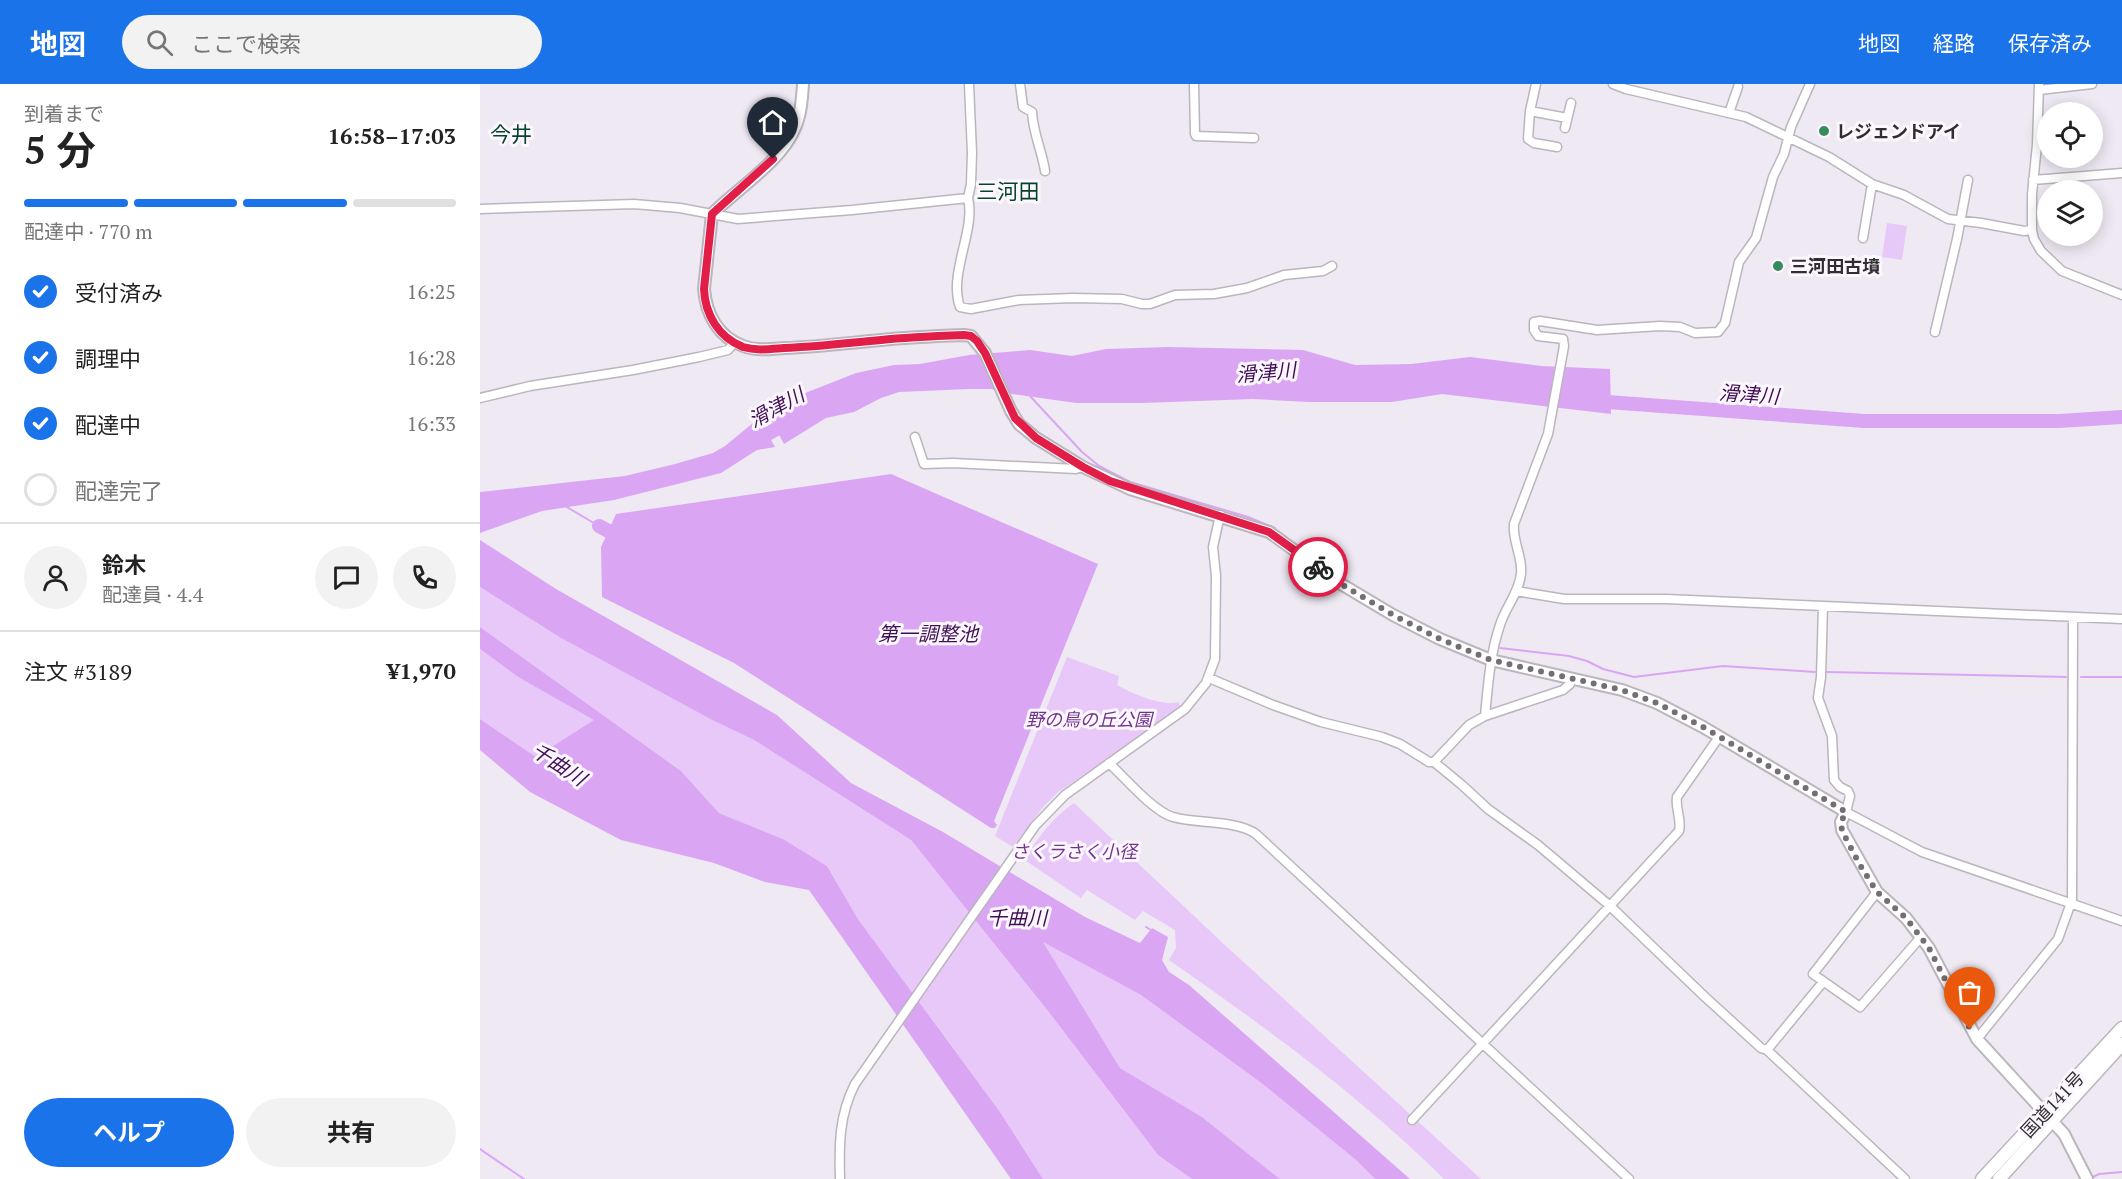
<!DOCTYPE html>
<html lang="ja">
<head>
<meta charset="utf-8">
<style>
	:root { --surface:#fff; --page:#f2f2f2; --text:#222; --muted:#767676; --line:#e0e0e0; --accent:#1a73e8 }
	body { margin:0; font-family:"PT Serif","Noto Sans JP",serif; background:var(--page); color:var(--text); height:100vh; display:flex; flex-direction:column; font-size:22px; white-space:nowrap }
	* { box-sizing:border-box; margin:0 }
	p { font-size:20px; color:var(--muted) }
	.icon { flex:none; width:33px; height:33px; fill:none; stroke:currentColor; stroke-width:2; stroke-linecap:round; stroke-linejoin:round }
	.map { position:relative; flex:1; overflow:hidden }
	.sheet { display:flex; flex-direction:column; background:var(--surface); width:480px }
	.sheet>* { flex:none }
	.fabs { position:absolute; left:1557px; top:18px; display:grid; gap:12px }
	.fabs a { display:grid; place-items:center; width:66px; height:66px; border-radius:50%; background:var(--surface); box-shadow:0 3px 15px #0003; font-size:30px }
	.pin { position:absolute; display:grid; place-items:center; width:51px; height:51px; color:#fff; margin:-62px -26px; border-radius:50% 50% 50% 0; rotate:-45deg; box-shadow:0 0 6px #0007 }
	.pin .icon { rotate:45deg }
	.courier { position:absolute; display:grid; place-items:center; width:60px; height:60px; margin:-30px; border:4px solid #e11d48; border-radius:50%; background:#fff; color:#222; box-shadow:0 2px 8px #0007 }
	.overview em { font-style:normal; font-weight:700 }
	.overview div { display:flex; flex-direction:column-reverse }
	.overview { display:flex; align-items:center; justify-content:space-between; height:102px; padding:0 24px }
	h1 { font-size:39px; font-weight:700; line-height:45px }
	.bar { display:grid; grid-template-columns:repeat(4,1fr); gap:9px 6px; align-content:center; height:72px; padding:0 24px }
	.bar i { height:8px; border-radius:4px; background:var(--line) }
	.bar .active { background:var(--accent) }
	.bar p { grid-column:span 4 }
	.line { display:flex; align-items:center; gap:15px; padding:0 24px; border-top:2px solid var(--line) }
	.line div { flex:1 }
	.round { display:grid; place-items:center; flex:none; width:63px; height:63px; border-radius:32px; background:var(--page) }
	ol { padding:0 24px; list-style:none }
	li { display:flex; align-items:center; gap:18px; height:66px }
	li p { margin-inline-start:auto }
	li .icon { padding:6px; border-radius:50%; background:var(--accent); color:#fff; stroke-width:4 }
	li:last-child { color:var(--muted) }
	li i { width:33px; height:33px; border:3px solid var(--line); border-radius:50% }
	.button { display:flex; gap:12px; margin-top:auto; padding:12px 24px }
	.button a { flex:1; height:69px; border-radius:36px; background:var(--accent); color:#fff; font-size:24px; font-weight:700; line-height:69px; text-align:center }
	.button a+a { background:var(--page); color:var(--text) }
	header { display:flex; align-items:center; gap:36px; box-sizing:border-box; height:84px; padding:0 30px; background:var(--accent); color:#fff }
	header strong { font-size:28px }
	nav { display:flex; gap:33px; margin-inline-start:auto; font-size:21px }
	.search { width:420px; height:54px; background:var(--page); display:flex; align-items:center; gap:15px; box-sizing:border-box; padding:0 21px; border-radius:33px; color:var(--muted); font-size:22px }
	main { display:flex; flex:1; min-height:0 }
	.map>svg:first-child { display:block }
	.green { fill:#e8c8f8 }
	.water { fill:#daa6f4 }
	.lines { fill:none; stroke-linecap:round; stroke-linejoin:round }
	.stream { stroke:#daa6f4; stroke-width:2 }
	.river { stroke:#daa6f4; stroke-width:14 }
	.minor-casing { stroke:#bbb5be; stroke-width:11 }
	.major-casing { stroke:#bbb5be; stroke-width:14 }
	.highway-casing { stroke:#bbb5be; stroke-width:15 }
	.minor { stroke:#fff; stroke-width:8 }
	.major { stroke:#fff; stroke-width:10 }
	.highway { stroke:#fff; stroke-width:12 }
	.done { stroke:#736f75; stroke-width:6; stroke-dasharray:0 10.8 }
	.route { stroke:#e11d48; stroke-width:8 }
	.poi-dot { fill:#368a5d; stroke:#fcf7ff; stroke-width:2 }
	.labels { text-anchor:middle; dominant-baseline:central; stroke-width:6; stroke-linejoin:round; paint-order:stroke }
	.poi-label { font-size:18px; font-weight:bold; fill:#302e31; stroke:#fcf7ff; text-anchor:start }
	.park-label { font-size:18px; font-style:italic; fill:#73348e; stroke:#fcf7ff }
	.street-label { font-size:18px; fill:#302e31; stroke:#fcf7ff }
	.water-label { font-size:20px; font-style:italic; fill:#411054; stroke:#fcf7ff }
	.quarter-label { font-size:21px; fill:#044527; stroke:#fcf7ff }
</style>
</head>
<body>
<header>
<strong>地図</strong>
<div class="search"><svg class="icon" aria-label="search" viewBox="0 0 24 24"><circle cx="10" cy="10" r="6"/><path d="M15 15l6 6"/></svg>ここで検索</div>
<nav><a>地図</a><a>経路</a><a>保存済み</a></nav>
</header>
<main>
<section class="sheet">
<div class="overview"><div><h1>5 分</h1><p>到着まで</p></div><em>16:58–17:03</em></div>
<div class="bar"><i class="active"></i><i class="active"></i><i class="active"></i><i></i><p>配達中 · 770 m</p></div>
<ol>
<li><svg class="icon" aria-label="check" viewBox="0 0 24 24"><path d="M5 12l5 5 9-10"/></svg>受付済み<p>16:25</p></li>
<li><svg class="icon" aria-label="check" viewBox="0 0 24 24"><path d="M5 12l5 5 9-10"/></svg>調理中<p>16:28</p></li>
<li><svg class="icon" aria-label="check" viewBox="0 0 24 24"><path d="M5 12l5 5 9-10"/></svg>配達中<p>16:33</p></li>
<li><i></i>配達完了</li>
</ol>
<div class="line" style="height:108px"><a class="round"><svg class="icon" aria-label="person" viewBox="0 0 24 24"><circle cx="12" cy="8" r="4"/><path d="M4 21q1-7 8-7t8 7"/></svg></a><div><b>鈴木</b><p>配達員 · 4.4</p></div><a class="round"><svg class="icon" aria-label="chat" viewBox="0 0 24 24"><path d="M4 5h16v11H9l-5 4z"/></svg></a><a class="round"><svg class="icon" aria-label="phone" viewBox="0 0 24 24"><path d="M5 4h4l2 5-3 2q2 4 5 5l2-3 5 2v4C11 20 4 13 5 4z"/></svg></a></div>
<div class="line" style="height:78px"><div>注文 #3189</div><b>¥1,970</b></div>
<div class="button"><a>ヘルプ</a><a>共有</a></div>
</section>
<div class="map">
<svg width="1642" height="1095" viewBox="0 0 1642 1095">
	<rect width="100%" height="100%" fill="#efe9f3"/>
	<path class="green" d="M1407,139L1427,142L1422,176L1402,173Z
		M0,503L81,554L232,636L274,656L431,756L568,927L678,1071L712,1095H563L520,1028L378,835L347,782L303,755L239,729L201,687L0,543Z
		M0,565L38,593L115,636L56,673L0,635Z
		M587,573L639,592L637,601C651,609 683,623 698,618L701,623L684,637L578,708L563,723L533,763L515,752Z
		M594,719L747,863L1001,1095H964C880,1012 785,943 689,876L696,864L695,846L663,827L655,836L607,806L601,814L546,777L544,775C560,752 571,735 594,719Z
		M562,857L661,911L784,1001L876,1076L895,1095H800L722,1033L640,984Z"/>
	<path class="water" d="M688,263L823,266L875,281L931,280L990,273L1061,282L1130,285L1131,330L962,310L912,318H828L773,315L662,319H596L532,310L511,305H489L419,308L401,314L374,328L346,334L304,360L287,328L310,315L376,289L414,281L440,280L489,271L550,266L592,272L626,265Z
		M279,334L295,363L277,366L241,389L134,416L62,427L0,449V408L145,392L195,380L233,369L245,362Z
		M411,390L618,480L514,737L517,741L515,744H511L254,579L122,513L121,463L136,430Z
		M0,456L76,505L297,631L371,699L463,748L605,833L660,859L672,844L688,853L682,876L689,888L709,901L930,1095H895L876,1076L784,1001L661,911L563,858L640,984L722,1033L800,1095H712L678,1071L568,927L431,756L274,656L232,636L81,554L0,503Z
		M0,543L201,687L239,729L303,755L347,782L378,835L520,1028L563,1095H531L329,806L285,798L234,779L141,756L50,708L0,666V635L56,673L114,636L38,593L0,565Z"/>
	<g class="lines">
		<path class="stream" d="M550,312L602,368L619,382L650,398L768,433L795,444
			M85,422L119,442
			M1020,564L1089,572L1107,577L1123,585L1154,593L1243,582L1335,588
			M1345,588L1586,593
			M1601,593H1642
			M666,843L671,846
			M0,1065L44,1095
			M1611,1094L1619,1090L1642,1088"/>
		<path class="river" d="M1114,317L1384,337H1579L1642,333
			M273,358L311,337
			M119,442L145,456"/>
		<g class="minor-casing">
			<path id="minor" d="M540,0L543,23L552,28C553,49 562,67 565,87
				M714,0L715,50L716,52L774,54
				M1056,0L1050,27L1048,55L1054,59L1077,63
				M1133,0L1146,5L1266,33L1349,73L1392,100L1424,111L1468,135L1501,139L1544,147L1552,146
				M1559,0L1557,61L1552,110V146L1554,155L1561,167L1582,187L1642,211
				M1559,6L1612,0
				M1050,27L1087,34
				M1249,29L1258,3
				M1085,44L1091,19
				M1553,96L1642,89
				M488,114L491,100L492,69L489,0
				M0,125L154,120L200,124L258,135L372,126L488,114C496,147 468,189 480,223L491,225L539,216L593,214L642,215L662,220H670L695,211L734,210L767,204L804,191L843,187L852,182
				M1383,154L1392,100
				M1455,248L1477,155L1488,96
				M0,314L50,302L153,286L219,273L248,266L254,259
				M435,353L444,380L473,379L596,385L603,383
				M1036,507L1084,515H1186L1642,535
				M1343,522L1341,593L1338,614L1352,652L1354,696L1360,703L1368,707L1370,712L1366,728L1442,768L1642,837
				M729,594L793,621L841,638L902,653L920,660L949,678H954L982,701L1008,725L1058,761L1129,821L1224,912L1281,964L1287,966L1425,1095
				M1005,632L1083,606L1090,600L1091,595
				M954,678L989,641L1005,632C1008,601 1010,570 1020,541C1025,524 1039,509 1041,490C1043,473 1032,457 1034,440L1068,350L1084,262L1083,255L1058,252L1054,246V238L1060,237L1117,246L1180,242L1200,243L1215,249L1238,248L1245,239L1259,178L1276,154L1293,93L1304,70L1311,43L1330,0
				M629,679C644,693 674,728 693,733C717,740 757,736 776,750L1149,1095
				M1397,808L1333,890L1380,923L1441,853
				M1497,955L1578,855L1592,816L1593,533
				M1287,966L1343,898
				M932,1036L1199,747C1202,735 1195,725 1197,713L1239,653
				M360,1095C359,1061 359,1031 375,1000L555,742L585,711L705,625L726,599L735,575L736,492L733,463L740,431"/>
		</g>
		<g class="major-casing">
			<path id="major" d="M323,0C322,15 321,32 314,46C302,76 256,106 232,130L224,205C226,230 238,253 263,262C276,267 290,265 304,264C337,263 368,259 401,256C428,253 456,252 484,251L491,252L505,269L531,327L539,340L556,354L603,383L650,405L789,448L861,500L913,531L960,555L1011,576L1142,606L1177,619L1223,643L1366,728L1361,738L1362,746L1397,808L1426,834L1449,864L1497,955L1584,1050L1607,1095"/>
		</g>
		<g class="highway-casing">
			<path id="highway" d="M1502,1095L1642,944
				M1519,1095L1642,960"/>
		</g>
		<use href="#minor" class="minor"/>
		<use href="#major" class="major"/>
		<use href="#highway" class="highway"/>
	</g>
	<g class="lines">
		<path class="done" d="M838,483L861,500L913,531L960,555L1011,576L1142,606L1177,619L1223,643L1366,728L1361,738L1362,747L1380,781L1397,808L1426,834L1449,864L1490,945"/>
		<path class="route" d="M293,75L232,130L224,205C225,230 238,253 263,263C276,267 290,265 304,264C337,263 368,259 401,256C428,253 456,252 484,251L491,252L497,257L505,269L535,334L556,354L603,383L630,397L789,448L838,483"/>
	</g>
	<g class="poi-dot">
		<circle cx="1344" cy="47" r="6"/>
		<circle cx="1298" cy="182" r="6"/>
	</g>
	<g class="labels">
		<g class="poi-label">
			<text x="1356" y="47">レジェンドアイ</text>
			<text x="1310" y="182">三河田古墳</text>
		</g>
		<g class="park-label">
			<text x="609" y="635">野の鳥の丘公園</text>
			<text x="594" y="767">さくラさく小径</text>
		</g>
		<g class="street-label">
			<text transform="translate(1572 1020) rotate(-47)">国道141号</text>
		</g>
		<g class="water-label">
			<text transform="translate(786 288) rotate(-5)">滑津川</text>
			<text transform="translate(1269 310) rotate(4)">滑津川</text>
			<text transform="translate(296 323) rotate(-29)">滑津川</text>
			<text x="448" y="549">第一調整池</text>
			<text transform="translate(79 680) rotate(33)">千曲川</text>
			<text x="537" y="833">千曲川</text>
		</g>
		<g class="quarter-label">
			<text x="31" y="50">今井</text>
			<text x="528" y="107">三河田</text>
		</g>
	</g>
</svg>
<div class="fabs">
<a><svg class="icon" aria-label="locate" viewBox="0 0 24 24"><circle cx="12" cy="12" r="6"/><path d="M12 2v4M12 18v4M2 12h4M18 12h4"/></svg></a>
<a><svg class="icon" aria-label="layers" viewBox="0 0 24 24"><path d="M12 4l9 5-9 5-9-5zM3 14l9 5 9-5"/></svg></a>
</div>
<div class="pin" style="left:1490px;top:945px;background:#ea580c"><svg class="icon" aria-label="bag" viewBox="0 0 24 24"><path d="M5 8h14l-1 12H6zM9 8a3 3 0 0 1 6 0"/></svg></div>
<div class="pin" style="left:293px;top:75px;background:#1f2937"><svg class="icon" aria-label="home" viewBox="0 0 24 24"><path d="M3 11l9-7 9 7M6 9v11h12V9"/></svg></div>
<div class="courier" style="left:838px;top:483px"><svg class="icon" aria-label="bike" viewBox="0 0 24 24"><circle cx="6" cy="16" r="4"/><circle cx="18" cy="16" r="4"/><path d="M6 16l4-8h5l3 8M10 8l3 8H6M13 5h3"/></svg></div>
</div>
</main>
</body>
</html>
